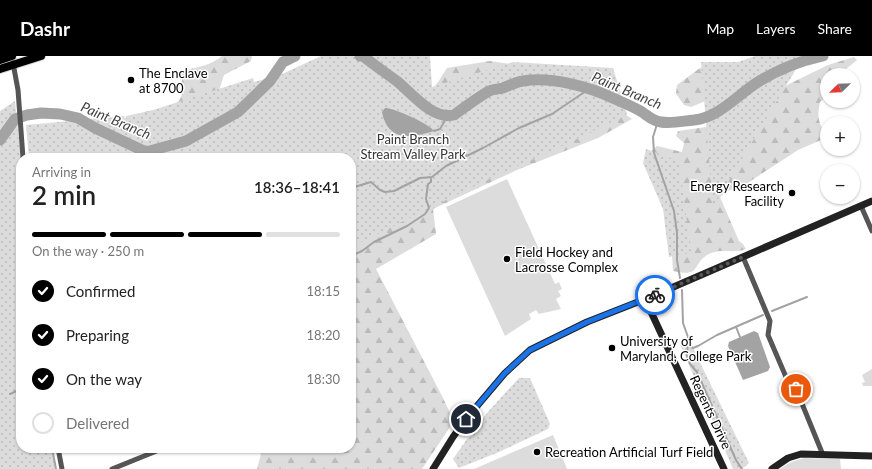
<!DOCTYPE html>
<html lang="en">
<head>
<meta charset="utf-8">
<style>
	:root { --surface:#fff; --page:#f2f2f2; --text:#222; --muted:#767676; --line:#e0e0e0; --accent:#000 }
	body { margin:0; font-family:Lato,sans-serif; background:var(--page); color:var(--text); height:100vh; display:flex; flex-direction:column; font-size:15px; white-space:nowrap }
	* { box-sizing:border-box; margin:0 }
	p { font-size:13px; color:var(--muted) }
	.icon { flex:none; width:22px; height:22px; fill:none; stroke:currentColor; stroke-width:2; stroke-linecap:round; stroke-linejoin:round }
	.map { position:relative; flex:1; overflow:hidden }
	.drawer { position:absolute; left:16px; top:97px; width:340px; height:300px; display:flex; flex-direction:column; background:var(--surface); border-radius:16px; box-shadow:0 1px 3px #0004 }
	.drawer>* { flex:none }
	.needle { width:26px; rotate:247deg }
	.controls { position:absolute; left:820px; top:12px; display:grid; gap:8px }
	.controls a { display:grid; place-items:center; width:40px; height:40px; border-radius:50%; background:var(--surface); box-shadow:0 1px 3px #0004; font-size:20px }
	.pin { position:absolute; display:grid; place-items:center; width:34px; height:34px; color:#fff; margin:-17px; border:2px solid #fff; border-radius:50%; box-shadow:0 1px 4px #0007 }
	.courier { position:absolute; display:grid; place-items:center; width:40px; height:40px; margin:-20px; border:3px solid #1a73e8; border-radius:50%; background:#fff; color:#222; box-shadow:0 1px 5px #0007 }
	.headline em { font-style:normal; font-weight:600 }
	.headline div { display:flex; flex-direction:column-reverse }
	.headline { display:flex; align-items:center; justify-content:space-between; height:68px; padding:0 16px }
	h1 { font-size:26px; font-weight:600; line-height:30px }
	.bar { display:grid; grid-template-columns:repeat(4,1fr); gap:6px 4px; align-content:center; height:48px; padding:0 16px }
	.bar i { height:5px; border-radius:3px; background:var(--line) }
	.bar .current { background:var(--accent) }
	.bar p { grid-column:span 4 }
	ol { padding:0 16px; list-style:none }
	li { display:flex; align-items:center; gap:12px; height:44px }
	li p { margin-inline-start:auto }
	li .icon { padding:4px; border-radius:50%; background:var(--accent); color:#fff; stroke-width:4 }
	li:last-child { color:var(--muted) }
	li i { width:22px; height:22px; border:2px solid var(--line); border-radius:50% }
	header { display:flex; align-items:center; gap:24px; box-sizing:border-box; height:56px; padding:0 20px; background:var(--accent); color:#fff }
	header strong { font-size:19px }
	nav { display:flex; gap:22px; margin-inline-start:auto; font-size:14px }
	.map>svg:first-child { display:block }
	.grass { fill:#dcdcdc }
	.forest { fill:url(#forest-firs) }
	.park { fill:url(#park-dots) }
	.water { fill:#a3a3a3 }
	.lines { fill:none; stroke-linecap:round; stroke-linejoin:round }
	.stream { stroke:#a3a3a3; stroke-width:2 }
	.river { stroke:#a3a3a3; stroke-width:11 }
	.primary-casing { stroke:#dbdbdb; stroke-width:10 }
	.street { stroke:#555; stroke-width:5 }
	.secondary { stroke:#222; stroke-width:7 }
	.primary { stroke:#000; stroke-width:8 }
	.done { stroke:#595959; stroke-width:4; stroke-dasharray:0 7.2 }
	.route { stroke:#1a73e8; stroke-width:5 }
	.poi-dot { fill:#000; stroke:#fff; stroke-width:1.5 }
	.labels { text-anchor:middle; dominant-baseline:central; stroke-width:3; stroke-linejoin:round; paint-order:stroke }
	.poi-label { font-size:13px; fill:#000; stroke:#fff; text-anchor:start }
	.park-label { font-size:13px; fill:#333; stroke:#fff }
	.street-label { font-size:13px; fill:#000; stroke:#fff }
	.water-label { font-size:14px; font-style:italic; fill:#444; stroke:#fff }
</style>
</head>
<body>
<header>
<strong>Dashr</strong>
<nav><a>Map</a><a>Layers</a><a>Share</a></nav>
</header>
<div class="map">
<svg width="872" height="413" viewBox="0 0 872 413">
	<defs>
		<pattern id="forest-firs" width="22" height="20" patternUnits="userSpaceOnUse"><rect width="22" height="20" fill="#dcdcdc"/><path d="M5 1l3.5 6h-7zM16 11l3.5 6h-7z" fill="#bbb"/></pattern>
		<pattern id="park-dots" width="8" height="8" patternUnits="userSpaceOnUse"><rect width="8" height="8" fill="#dcdcdc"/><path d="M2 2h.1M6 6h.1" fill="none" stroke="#bbb" stroke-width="1.8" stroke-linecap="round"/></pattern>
	</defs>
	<rect width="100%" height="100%" fill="#fff"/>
	<path class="grass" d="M507,123L555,228L559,226L562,233L558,235L561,240L556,243L561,253L539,258L536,254L529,258L531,263L505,280L446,151Z
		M872,313V330H863L862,327L865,326L862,319Z
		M553,379L567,413H474Z
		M805,402L840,403L841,413H780C788,407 795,404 805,402Z"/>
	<path class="forest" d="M222,0H252L251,5L224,19L221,28L217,44L124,65L126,60L172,50L179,45L183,36L181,16C194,11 211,10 222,0Z
		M854,1L857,4L839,19H827V40L820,46C817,61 818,64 825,78L821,84L798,94L746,128L725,136L720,141L739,185L743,188L746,193C734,198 721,192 709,198C691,207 703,222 673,215L670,166L649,97L657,90L682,96L684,87L676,80L678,75L713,70L774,39L789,28L828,9Z
		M490,5L524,10L433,32C439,26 442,19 447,12Z
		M714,7L713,42L691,51L684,49L676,38L677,29L700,12Z
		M621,55L632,63L598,82L517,114L433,153L436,178L376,213L442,340L454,365L422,413H257L261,398L259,392H351V102H215Z"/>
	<path class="park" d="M321,0H430L432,31L513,6L613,12L627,58L573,85L489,123L351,191V102H29L26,69L124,60L125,63L253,22L254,26L280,19Z
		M755,0H804L713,151L701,6H738Z
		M15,45L21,105V392H53L56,413H0V55Z
		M646,93L679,105L691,197L669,201L663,153L643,107Z
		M690,286L749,407L742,413H733L681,290Z
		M519,322H530L550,368L548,373L499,396L459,412L453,403L467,383L473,379L474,375L487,357Z"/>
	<path class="water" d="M385,52C392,51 430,68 434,75C411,82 388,86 382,56Z
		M754,275L758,277L770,311L768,315L743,324L728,290L729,286Z"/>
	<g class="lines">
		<path class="stream" d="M658,65L653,81L654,97L674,155L677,177V204L680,222
			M434,75L440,73L447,61
			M351,132L371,126L380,134L385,136L394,135L420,122L432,121L446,110L483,92L519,72L552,58L589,33
			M351,200L362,195L374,186L407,170L425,158L429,152L426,143L428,128L431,126V122
			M682,234L683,267L688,281L687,300L690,308L697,316L736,404L742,413
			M772,255L807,241
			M736,271L740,281
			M688,290L693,292L698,290L717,279L763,259
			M10,338L21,333
			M52,392L56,413"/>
		<path class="river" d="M360,0H363C374,9 386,17 398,26C412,38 433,64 454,59C465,51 477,42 489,35C493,33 499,33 503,32C510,29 516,26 523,25C551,20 590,31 615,43C624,47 634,51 642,56C648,60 653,65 661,66C671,68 683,65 694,64C720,61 737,39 758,26C779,13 800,5 823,0
			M0,84L15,63L27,59L41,57L60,58L78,62L95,72L146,96L186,85L238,56L270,25L283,6L295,0"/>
		<g class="primary-casing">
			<path id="primary" d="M0,4L12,0
				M0,13L41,0"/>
		</g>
		<path class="street" d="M13,7L18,34L23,102
			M861,150L872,175
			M743,201L770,265L768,279L789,328L796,333L823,399
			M58,392L62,413
			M112,413L164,392"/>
		<path class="secondary" d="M645,243L724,413
			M433,413L453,381L466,363L505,317L530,294L587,266L648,242L872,145
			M772,413L788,402L801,398L872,400"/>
		<use href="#primary" class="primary"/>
	</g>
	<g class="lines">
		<path class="done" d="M655,239L743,201L770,266L768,279L788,326L796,333"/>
		<path class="route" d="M466,363L505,317L530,294L587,266L655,239"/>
	</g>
	<g class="poi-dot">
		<circle cx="131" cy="24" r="4"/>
		<circle cx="792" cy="137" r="4"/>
		<circle cx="507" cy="203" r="4"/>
		<circle cx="612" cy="292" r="4"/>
		<circle cx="537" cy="396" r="4"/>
	</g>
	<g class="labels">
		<g class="poi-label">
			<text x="139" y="17">The Enclave<tspan x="139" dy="15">at 8700</tspan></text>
			<text x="784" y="130" text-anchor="end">Energy Research<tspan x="784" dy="15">Facility</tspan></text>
			<text x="515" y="196">Field Hockey and<tspan x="515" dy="15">Lacrosse Complex</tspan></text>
			<text x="620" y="285">University of<tspan x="620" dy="15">Maryland, College Park</tspan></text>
			<text x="545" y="396">Recreation Artificial Turf Field</text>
		</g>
		<g class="park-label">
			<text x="413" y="83">Paint Branch<tspan x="413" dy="15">Stream Valley Park</tspan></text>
		</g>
		<g class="street-label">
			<text transform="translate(711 356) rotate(65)">Regents Drive</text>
		</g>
		<g class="water-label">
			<text transform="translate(627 34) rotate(23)">Paint Branch</text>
			<text transform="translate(116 64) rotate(23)">Paint Branch</text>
		</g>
	</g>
</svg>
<div class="controls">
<a><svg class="needle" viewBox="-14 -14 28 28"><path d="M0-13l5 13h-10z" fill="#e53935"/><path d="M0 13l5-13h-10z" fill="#767676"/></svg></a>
<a>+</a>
<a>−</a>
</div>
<div class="pin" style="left:796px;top:333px;background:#ea580c"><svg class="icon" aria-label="bag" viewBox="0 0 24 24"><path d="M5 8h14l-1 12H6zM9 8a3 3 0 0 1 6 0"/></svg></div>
<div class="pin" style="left:466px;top:363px;background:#1f2937"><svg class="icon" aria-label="home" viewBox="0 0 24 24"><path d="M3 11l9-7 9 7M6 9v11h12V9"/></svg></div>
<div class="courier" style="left:655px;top:239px"><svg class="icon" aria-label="bike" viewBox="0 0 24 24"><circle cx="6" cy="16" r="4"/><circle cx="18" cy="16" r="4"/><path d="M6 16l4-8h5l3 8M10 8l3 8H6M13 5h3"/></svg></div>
<section class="drawer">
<div class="headline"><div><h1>2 min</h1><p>Arriving in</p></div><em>18:36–18:41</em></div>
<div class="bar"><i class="current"></i><i class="current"></i><i class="current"></i><i></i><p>On the way · 250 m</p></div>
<ol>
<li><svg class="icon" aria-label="check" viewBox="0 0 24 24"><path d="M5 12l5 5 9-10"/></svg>Confirmed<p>18:15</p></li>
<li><svg class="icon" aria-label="check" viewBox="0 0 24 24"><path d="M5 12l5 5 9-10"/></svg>Preparing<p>18:20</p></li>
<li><svg class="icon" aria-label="check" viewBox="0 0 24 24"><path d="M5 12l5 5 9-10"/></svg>On the way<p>18:30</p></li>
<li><i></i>Delivered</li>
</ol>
</section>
</div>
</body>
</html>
